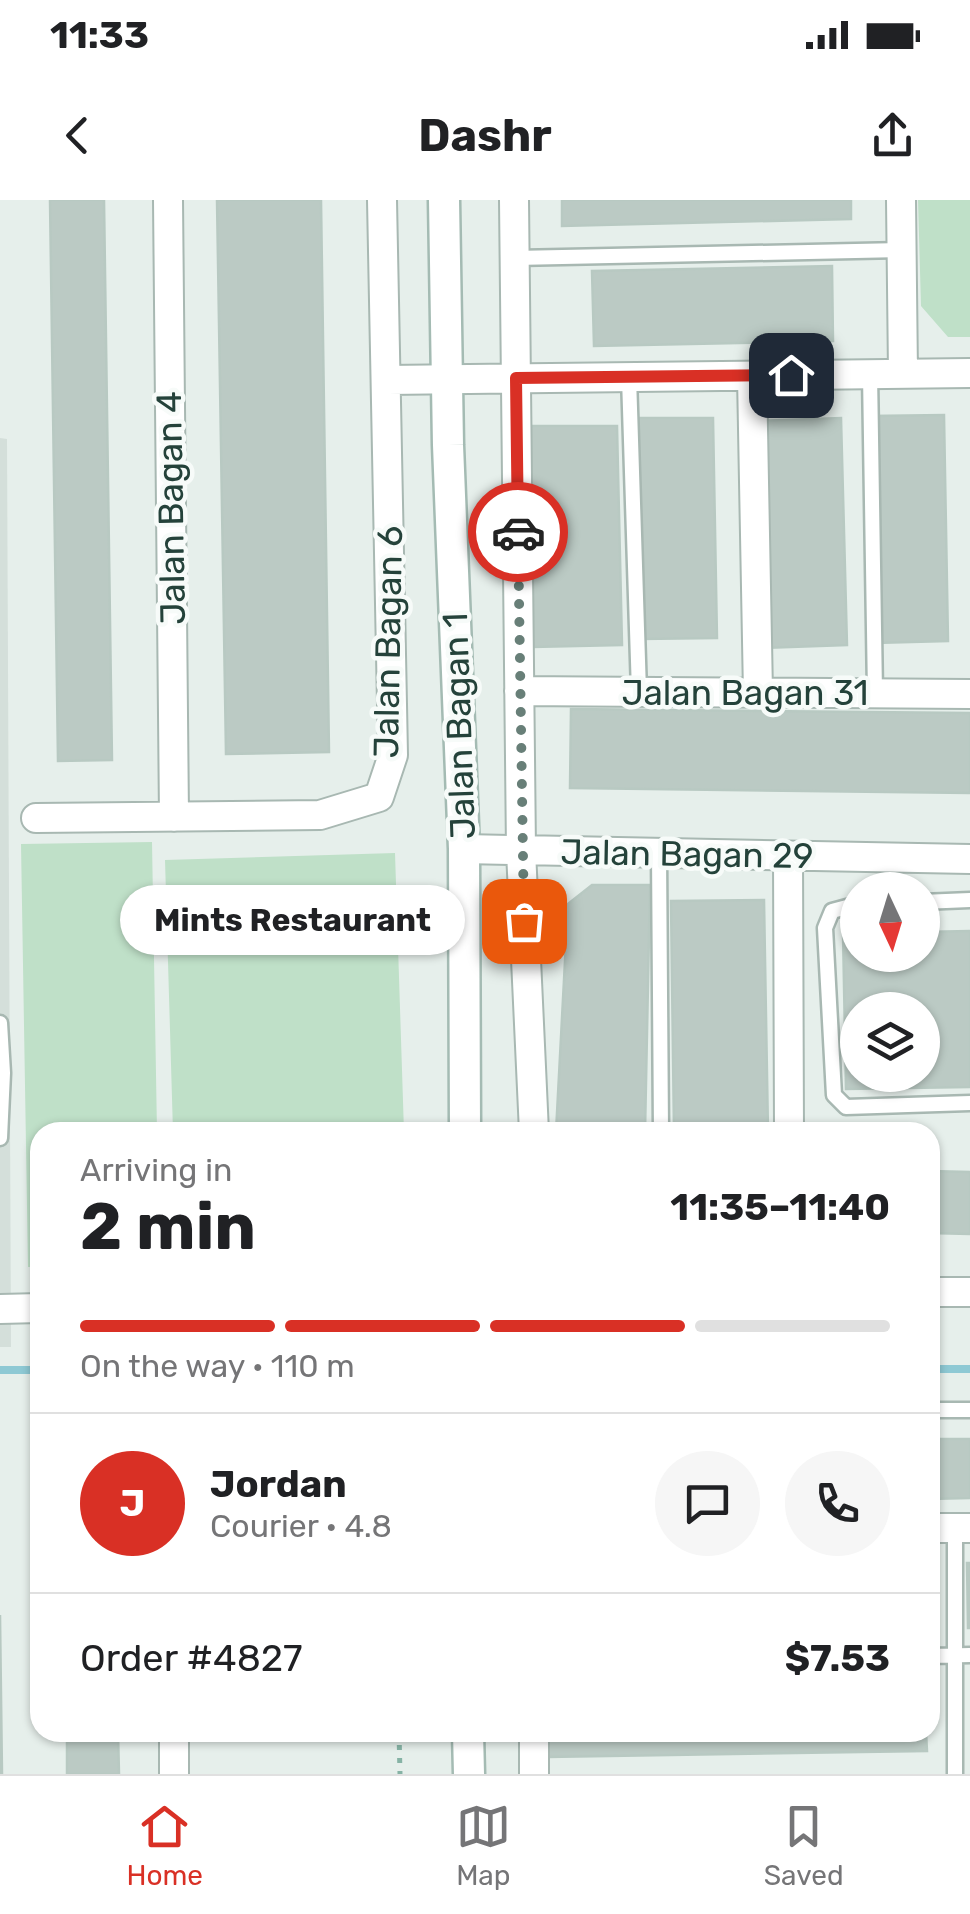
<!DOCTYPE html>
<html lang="en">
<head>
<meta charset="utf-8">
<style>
	:root { --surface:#fff; --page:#f6f6f6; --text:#202124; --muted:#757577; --line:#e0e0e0; --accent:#d93025 }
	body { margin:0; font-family:Rubik,sans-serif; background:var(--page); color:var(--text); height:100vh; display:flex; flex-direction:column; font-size:38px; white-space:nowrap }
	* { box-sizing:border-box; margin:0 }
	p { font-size:32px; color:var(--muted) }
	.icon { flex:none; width:55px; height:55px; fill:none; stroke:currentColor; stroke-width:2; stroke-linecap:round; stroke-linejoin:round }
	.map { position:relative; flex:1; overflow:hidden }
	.panel { position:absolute; left:30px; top:922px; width:910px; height:620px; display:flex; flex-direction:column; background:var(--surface); border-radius:30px; box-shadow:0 2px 8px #0004 }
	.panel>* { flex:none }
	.needle { width:65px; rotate:176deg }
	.fabs { position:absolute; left:840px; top:672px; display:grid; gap:20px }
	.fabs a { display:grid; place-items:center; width:100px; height:100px; border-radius:50%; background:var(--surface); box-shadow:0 2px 8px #0004; font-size:50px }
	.pin { position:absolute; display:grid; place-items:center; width:85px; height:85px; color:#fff; margin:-42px; border-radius:20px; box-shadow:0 5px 15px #0006 }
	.courier { position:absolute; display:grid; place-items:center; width:100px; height:100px; margin:-50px; border:8px solid #d93025; border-radius:50%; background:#fff; color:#222; box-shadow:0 2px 12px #0007 }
	.bubble { position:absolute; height:70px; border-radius:35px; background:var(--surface); box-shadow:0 2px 8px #0004; font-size:32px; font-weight:700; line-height:70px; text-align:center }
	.head em { font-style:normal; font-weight:700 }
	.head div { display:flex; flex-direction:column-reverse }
	.head { display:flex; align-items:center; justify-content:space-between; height:170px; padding:0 50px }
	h1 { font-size:65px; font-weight:700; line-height:75px }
	.bar { display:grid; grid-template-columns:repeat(4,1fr); gap:15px 10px; align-content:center; height:120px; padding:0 50px }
	.bar i { height:12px; border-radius:8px; background:var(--line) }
	.bar .current { background:var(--accent) }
	.bar p { grid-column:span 4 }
	.line { display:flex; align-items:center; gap:25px; padding:0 50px; border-top:2px solid var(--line) }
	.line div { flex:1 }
	.round { display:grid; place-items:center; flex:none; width:105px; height:105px; border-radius:52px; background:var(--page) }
	.status { display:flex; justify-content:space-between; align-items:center; height:70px; padding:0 50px; background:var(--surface); direction:ltr }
	.status svg { height:28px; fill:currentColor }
	header { display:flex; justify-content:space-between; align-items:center; height:130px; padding:0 50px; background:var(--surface); font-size:45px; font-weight:700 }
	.tab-bar { display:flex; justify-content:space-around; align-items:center; height:140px; border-top:2px solid var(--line); background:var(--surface); font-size:28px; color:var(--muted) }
	.tab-bar a { display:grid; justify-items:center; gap:5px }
	.tab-bar .current { color:var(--accent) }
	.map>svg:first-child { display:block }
	.built { fill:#d4dfda }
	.green { fill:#bfe0c8 }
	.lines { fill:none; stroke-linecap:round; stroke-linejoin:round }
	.stream { stroke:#8ec9d4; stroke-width:8 }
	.building { fill:#bbcac4; stroke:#b8c9c2; stroke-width:2.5; fill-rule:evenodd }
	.lane-casing { stroke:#a8b8b2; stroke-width:19 }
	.street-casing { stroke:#a8b8b2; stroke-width:32 }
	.secondary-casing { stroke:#a4bbb3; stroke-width:35 }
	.path { stroke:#86b3a5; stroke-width:5; stroke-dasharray:5 8; stroke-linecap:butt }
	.lane { stroke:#fff; stroke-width:14 }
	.street { stroke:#fff; stroke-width:28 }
	.secondary { stroke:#fff; stroke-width:30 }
	.done { stroke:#687f78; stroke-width:10; stroke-dasharray:0 18 }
	.route { stroke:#d93025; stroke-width:12 }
	.labels { text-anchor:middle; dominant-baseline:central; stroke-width:9; stroke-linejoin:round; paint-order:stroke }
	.street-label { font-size:35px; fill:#24423a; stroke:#f7fbf9 }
</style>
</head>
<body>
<div class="status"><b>11:33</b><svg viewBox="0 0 49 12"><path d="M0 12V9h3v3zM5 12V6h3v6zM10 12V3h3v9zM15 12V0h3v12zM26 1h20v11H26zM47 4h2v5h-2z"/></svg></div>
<header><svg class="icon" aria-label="back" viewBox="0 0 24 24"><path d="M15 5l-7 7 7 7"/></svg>Dashr<svg class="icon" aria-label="share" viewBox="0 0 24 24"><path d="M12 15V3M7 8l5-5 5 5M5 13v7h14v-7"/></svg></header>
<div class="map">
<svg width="970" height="1574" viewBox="0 0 970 1574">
	<rect width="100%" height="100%" fill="#e6efeb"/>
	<path class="built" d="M0,238L7,239L11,1147H0Z"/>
	<path class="green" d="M918,0H970V137H948L921,106Z
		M152,642L157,932H40V1067H28L21,644Z
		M395,653L404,932H173L165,660Z"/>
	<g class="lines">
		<path class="stream" d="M930,1169H970
			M0,1170H40"/>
	</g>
	<path class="building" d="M50,0H104L112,560L58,561Z
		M217,0H321L329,552L226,554Z
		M562,0H851V19L562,26Z
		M832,66L833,141L594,146L592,71Z
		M944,215L948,441L875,443L870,216Z
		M638,218H713L717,438L641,439Z
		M841,218L847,445L760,448L756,221Z
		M530,226H617L622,445L533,447Z
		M571,509L970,513V593L570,588Z
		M592,685H650L645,932H556L568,704Z
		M764,700L768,932H674L671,701Z
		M970,731V887L846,889L843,733H858V755H922V732ZM858,810H922V875H858Z
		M930,971L970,972V1034L930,1033Z
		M930,1239H970V1298L930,1299Z
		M930,1349H933L934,1432H930Z
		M967,1363H970V1428H968Z
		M0,1415L2,1574H0Z
		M67,1532H118L119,1574H67Z
		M548,1532H926L927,1551L548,1557Z"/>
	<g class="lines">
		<g class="lane-casing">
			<path id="lane" d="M515,58L902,50
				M870,174L875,493
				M629,177L639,492
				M659,653L661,932
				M922,702L970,700
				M858,704L832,711L825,728L834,895L846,907L970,903
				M0,823L3,873L0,938
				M930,1210H970
				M930,1456L970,1455
				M955,1574V1328"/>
		</g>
		<g class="street-casing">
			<path id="street" d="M168,0L174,617
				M514,0L521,651L534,932
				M901,0L903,173
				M752,176L758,493
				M388,180L970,173
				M519,491L970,494
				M36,618L320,615L379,597L393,555L382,0
				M464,649L970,659
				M788,656L789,932
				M930,1092H970
				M0,1109L40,1108
				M930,1328H970
				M174,1532V1574
				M534,1574V1532"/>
		</g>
		<g class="secondary-casing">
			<path id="secondary" d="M444,0L448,245L464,649L465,932
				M468,1532L469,1574"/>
		</g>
		<path class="path" d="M399,1532L400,1574"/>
		<use href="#lane" class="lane"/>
		<use href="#street" class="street"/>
		<use href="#secondary" class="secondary"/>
	</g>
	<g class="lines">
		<path class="done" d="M518,332L524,721"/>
		<path class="route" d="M518,332L516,178L791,175"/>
	</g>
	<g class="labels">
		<g class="street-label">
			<text transform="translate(171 308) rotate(-91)">Jalan Bagan 4</text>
			<text transform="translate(388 442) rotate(-89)">Jalan Bagan 6</text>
			<text x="745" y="493">Jalan Bagan 31</text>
			<text transform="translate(459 526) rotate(-92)">Jalan Bagan 1</text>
			<text transform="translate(687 654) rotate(1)">Jalan Bagan 29</text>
		</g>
	</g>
</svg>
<div class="fabs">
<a><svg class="needle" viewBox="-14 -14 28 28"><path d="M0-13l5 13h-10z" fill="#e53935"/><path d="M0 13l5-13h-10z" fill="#757577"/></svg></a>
<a><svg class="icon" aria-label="layers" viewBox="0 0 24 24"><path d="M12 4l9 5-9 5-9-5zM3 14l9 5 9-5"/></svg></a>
</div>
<div class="pin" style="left:524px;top:721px;background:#ea580c"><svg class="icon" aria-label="bag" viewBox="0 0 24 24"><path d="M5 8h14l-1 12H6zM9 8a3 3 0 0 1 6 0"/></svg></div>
<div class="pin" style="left:791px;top:175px;background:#1f2937"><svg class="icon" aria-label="home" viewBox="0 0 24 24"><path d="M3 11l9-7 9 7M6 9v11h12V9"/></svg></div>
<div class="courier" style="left:518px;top:332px"><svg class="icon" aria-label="car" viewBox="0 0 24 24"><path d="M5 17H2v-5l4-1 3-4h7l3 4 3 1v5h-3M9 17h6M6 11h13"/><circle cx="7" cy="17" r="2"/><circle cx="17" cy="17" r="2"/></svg></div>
<div class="bubble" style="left:120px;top:685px;width:345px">Mints Restaurant</div>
<section class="panel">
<div class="head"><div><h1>2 min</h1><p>Arriving in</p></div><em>11:35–11:40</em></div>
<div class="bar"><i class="current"></i><i class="current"></i><i class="current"></i><i></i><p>On the way · 110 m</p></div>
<div class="line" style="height:180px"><b class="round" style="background:var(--accent);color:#fff">J</b><div><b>Jordan</b><p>Courier · 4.8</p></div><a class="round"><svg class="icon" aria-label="chat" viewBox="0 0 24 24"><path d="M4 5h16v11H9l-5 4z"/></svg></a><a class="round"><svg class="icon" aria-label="phone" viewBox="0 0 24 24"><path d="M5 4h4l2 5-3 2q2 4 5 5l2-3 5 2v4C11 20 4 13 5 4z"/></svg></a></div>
<div class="line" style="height:130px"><div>Order #4827</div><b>$7.53</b></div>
</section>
</div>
<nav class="tab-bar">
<a class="current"><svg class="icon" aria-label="home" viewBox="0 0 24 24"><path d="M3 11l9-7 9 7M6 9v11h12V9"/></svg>Home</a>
<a><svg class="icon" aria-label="map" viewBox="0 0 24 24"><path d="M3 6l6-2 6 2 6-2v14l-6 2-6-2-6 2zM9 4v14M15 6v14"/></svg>Map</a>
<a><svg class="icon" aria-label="saved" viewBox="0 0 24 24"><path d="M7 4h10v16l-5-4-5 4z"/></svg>Saved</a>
</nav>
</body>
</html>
